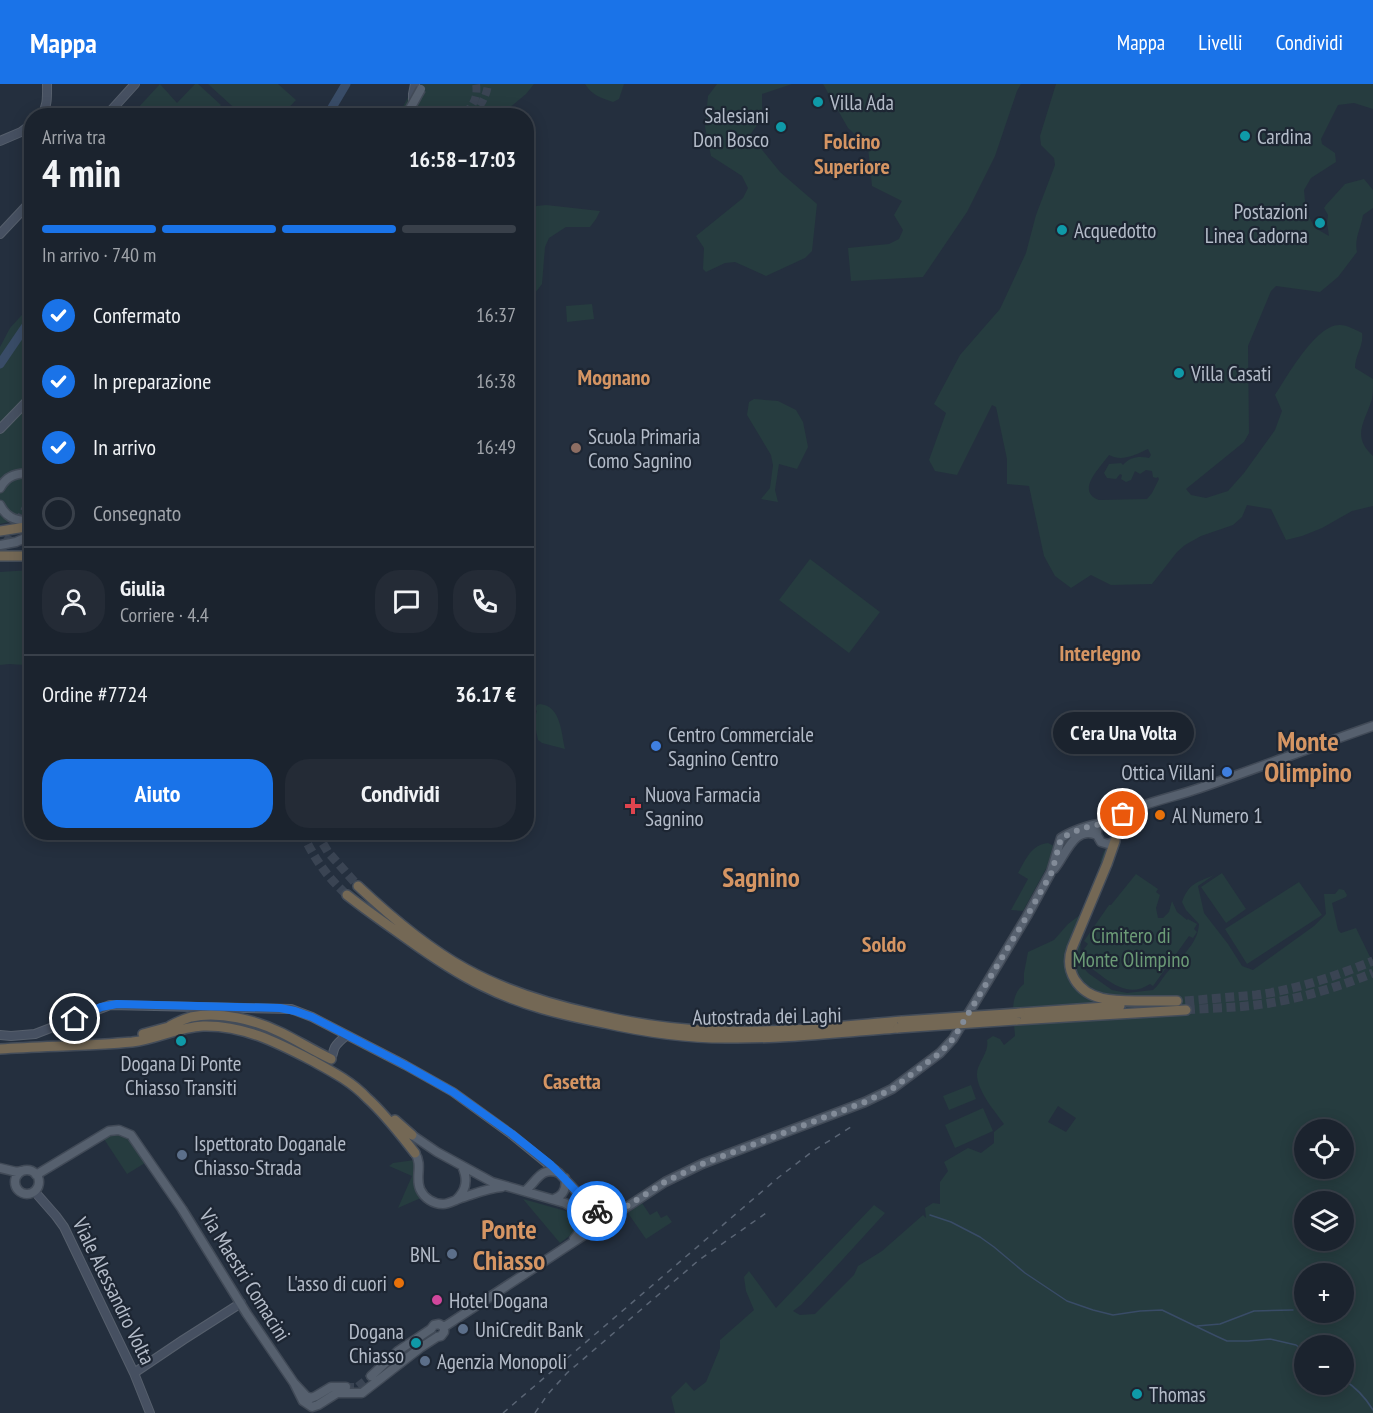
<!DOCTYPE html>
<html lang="it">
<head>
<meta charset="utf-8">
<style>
	:root { --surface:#1b232e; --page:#242b36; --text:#f1f3f6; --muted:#a0a4aa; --line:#39404a; --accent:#1a73e8 }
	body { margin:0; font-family:"PT Sans Narrow",sans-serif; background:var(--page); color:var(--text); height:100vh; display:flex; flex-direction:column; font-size:22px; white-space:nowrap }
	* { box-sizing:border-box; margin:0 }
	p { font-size:20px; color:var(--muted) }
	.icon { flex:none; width:33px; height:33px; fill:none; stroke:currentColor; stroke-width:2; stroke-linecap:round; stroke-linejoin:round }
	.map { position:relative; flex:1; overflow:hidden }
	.sheet { position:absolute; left:24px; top:24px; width:510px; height:732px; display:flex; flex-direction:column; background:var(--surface); border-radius:24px; box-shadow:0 3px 15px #0003,0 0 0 2px var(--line) }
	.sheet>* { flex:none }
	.fabs { position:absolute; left:1294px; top:1035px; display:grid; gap:12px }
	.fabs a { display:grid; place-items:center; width:60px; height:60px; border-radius:50%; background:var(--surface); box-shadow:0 3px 15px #0003,0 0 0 2px var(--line); font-size:30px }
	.pin { position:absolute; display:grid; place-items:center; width:51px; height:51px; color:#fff; margin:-26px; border:3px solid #fff; border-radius:50%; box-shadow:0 2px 6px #0007 }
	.courier { position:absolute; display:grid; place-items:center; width:60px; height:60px; margin:-30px; border:4px solid #1a73e8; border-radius:50%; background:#fff; color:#222; box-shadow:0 2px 8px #0007 }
	.bubble { position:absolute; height:42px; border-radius:21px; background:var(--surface); box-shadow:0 3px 15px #0003,0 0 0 2px var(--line); font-size:20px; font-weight:700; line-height:42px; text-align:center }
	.headline em { font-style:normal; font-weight:700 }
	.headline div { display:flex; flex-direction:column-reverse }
	.headline { display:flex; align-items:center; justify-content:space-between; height:102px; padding:0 18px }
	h1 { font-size:39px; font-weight:700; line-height:45px }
	.bar { display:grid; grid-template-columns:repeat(4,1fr); gap:9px 6px; align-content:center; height:72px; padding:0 18px }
	.bar i { height:8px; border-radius:4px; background:var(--line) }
	.bar .selected { background:var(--accent) }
	.bar p { grid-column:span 4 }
	.line { display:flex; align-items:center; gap:15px; padding:0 18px; border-top:2px solid var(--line) }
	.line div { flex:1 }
	.round { display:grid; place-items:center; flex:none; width:63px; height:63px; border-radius:24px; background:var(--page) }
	ol { padding:0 18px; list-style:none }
	li { display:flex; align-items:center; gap:18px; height:66px }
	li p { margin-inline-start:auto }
	li .icon { padding:6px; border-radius:50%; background:var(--accent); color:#fff; stroke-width:4 }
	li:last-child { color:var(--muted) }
	li i { width:33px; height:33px; border:3px solid var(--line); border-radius:50% }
	.primary-button { display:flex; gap:12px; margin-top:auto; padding:12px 18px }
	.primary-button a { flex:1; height:69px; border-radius:24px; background:var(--accent); color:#fff; font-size:24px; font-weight:700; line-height:69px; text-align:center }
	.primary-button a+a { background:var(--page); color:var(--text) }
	header { display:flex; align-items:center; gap:36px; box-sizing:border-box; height:84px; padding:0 30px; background:var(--accent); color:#fff }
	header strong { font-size:28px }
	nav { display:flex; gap:33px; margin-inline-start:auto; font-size:21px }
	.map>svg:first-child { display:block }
	.green { fill:#263c3f; fill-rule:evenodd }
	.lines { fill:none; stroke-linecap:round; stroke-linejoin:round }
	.stream { stroke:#394c67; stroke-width:1.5 }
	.river { stroke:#394c67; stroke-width:9 }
	.secondary-tunnel { stroke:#3a4453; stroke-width:8; stroke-dasharray:8 4; stroke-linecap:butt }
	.primary-tunnel { stroke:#3a4453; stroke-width:8; stroke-dasharray:8 4; stroke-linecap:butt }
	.highway-tunnel { stroke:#3a4453; stroke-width:9; stroke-dasharray:9 4.5; stroke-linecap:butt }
	.secondary-casing { stroke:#565f6c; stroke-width:10 }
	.primary-casing { stroke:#414a57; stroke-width:11 }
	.highway-casing { stroke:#434c59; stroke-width:12 }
	.secondary { stroke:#465061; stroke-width:8 }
	.primary { stroke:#56606e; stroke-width:8 }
	.highway { stroke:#746855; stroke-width:9 }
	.rail { stroke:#5a6575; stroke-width:1.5; stroke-dasharray:6 6; stroke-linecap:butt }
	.primary-bridge-casing { stroke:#414a57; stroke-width:11; stroke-linecap:butt }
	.highway-bridge-casing { stroke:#434c59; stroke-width:12; stroke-linecap:butt }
	.primary-bridge { stroke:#56606e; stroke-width:8 }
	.highway-bridge { stroke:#746855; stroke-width:9 }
	.done { stroke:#828b98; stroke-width:6; stroke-dasharray:0 10.8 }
	.route { stroke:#1a73e8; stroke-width:8 }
	.culture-dot { fill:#0f9aa8; stroke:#1d2633; stroke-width:2 }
	.education-dot { fill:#8d6e63; stroke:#1d2633; stroke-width:2 }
	.shop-dot { fill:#3f7fe0; stroke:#1d2633; stroke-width:2 }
	.health-dot { fill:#e0444e; stroke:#1d2633; stroke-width:2 }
	.food-dot { fill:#e8710a; stroke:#1d2633; stroke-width:2 }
	.service-dot { fill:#5c6f8a; stroke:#1d2633; stroke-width:2 }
	.hotel-dot { fill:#d1479c; stroke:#1d2633; stroke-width:2 }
	.labels { text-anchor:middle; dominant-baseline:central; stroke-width:4.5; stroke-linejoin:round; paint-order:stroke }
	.poi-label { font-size:21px; fill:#b4bcc9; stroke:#1d2633; text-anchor:start }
	.park-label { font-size:21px; fill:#6b9a76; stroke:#1d2633 }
	.street-label { font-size:21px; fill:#b4bcc9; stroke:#1d2633 }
	.neighbourhood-label { font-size:22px; font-weight:bold; fill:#d59563; stroke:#1d2633 }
	.district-label { font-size:27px; font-weight:bold; fill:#d59563; stroke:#1d2633 }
</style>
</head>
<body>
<header>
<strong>Mappa</strong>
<nav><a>Mappa</a><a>Livelli</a><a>Condividi</a></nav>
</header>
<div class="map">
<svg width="1373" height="1329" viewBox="0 0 1373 1329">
	<rect width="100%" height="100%" fill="#242f3e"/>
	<path class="green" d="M160,0L177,19L195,0H198L221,21L211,31H143L136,26Z
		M208,0H278L296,16L282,31H242Z
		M415,0H534L526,10L501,31L398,32Z
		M585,0H624L619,15L613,18C601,14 592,11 585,0Z
		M717,0H792L762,10V34L750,51L780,88L817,120L812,167L805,174L766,192L735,178L725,179L706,188L703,185L704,164L696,152L743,114L748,104L742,92L711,72L705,43L708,12Z
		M823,0H1021L1017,7L995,72L967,128L923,193L851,197L848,164L889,160L899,155L903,146L894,131L902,117L872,102L868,63L848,44Z
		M1056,0H1373V25L1354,19L1338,21L1321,55L1322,60L1335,69L1336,78L1311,94L1304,106L1306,127L1315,144L1329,152L1327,139L1328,131L1324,124L1326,121L1345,100L1364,95L1373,106V124L1363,131C1361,144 1354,155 1357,168L1338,193L1320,208L1276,202L1271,207L1248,262L1249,349L1244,358L1186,405L1191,411L1206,414L1228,407L1244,389L1275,346L1282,327L1275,311C1287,293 1316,240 1340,241C1347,241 1356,246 1362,249C1364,262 1355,271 1355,284L1373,295C1373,302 1373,308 1372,315C1365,338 1351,352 1373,372V422L1352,427L1322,444L1302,452L1286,456L1271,425L1247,421L1242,433L1233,441L1201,452L1185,461L1177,468L1152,500L1111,501L1091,491L1071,504L1055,492L1044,472L1029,402L1007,400V375L996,323L992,321L957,391L935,387L929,376L946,329L934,320L960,271L1000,225L1026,169L1036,131L1055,81L1054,74L1041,61L1040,52ZM1148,365L1151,371L1149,374C1139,372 1130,373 1123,381L1121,379L1109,380L1104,389L1107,394L1116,395L1120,390L1122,391L1121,395L1126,398L1131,396L1135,387L1140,390L1146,386L1152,387L1153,393L1156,394L1158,393L1159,395L1152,409L1147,415L1099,416C1075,407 1100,384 1109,371C1122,378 1135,371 1148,365Z
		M546,121L600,127L596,135L590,143H566L549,154L545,163L542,200L535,209L527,211V123Z
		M592,220L594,235L567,238L566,222Z
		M31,221V433L0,440V263L10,244Z
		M754,315L778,317L796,326L803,338L808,363L797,385L779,380L775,406L778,418L761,415L770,404L773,381L771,371L747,331L749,318Z
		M810,475L880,528L849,569L779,516Z
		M31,486V567H26L25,581L9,580L0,581V488Z
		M540,620C561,622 561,648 565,665L542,659L538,656L534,636L537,627L535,625L537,621Z
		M1048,759L1054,762L1053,772L1023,827L1011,826L1028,795L1018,789C1026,775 1031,761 1048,759Z
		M1107,764H1109L1079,835L1081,856L1080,870L1083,883L1088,889L1112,906L1127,909L1153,906C1158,902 1161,896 1165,891C1178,875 1198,861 1199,840L1186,826L1182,818C1189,799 1196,799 1214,791L1198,802L1204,829L1228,860L1242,882L1253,886L1314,842L1326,830L1324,810H1335L1339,805L1344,806L1347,811L1346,813L1332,819L1338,846L1341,849L1356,844L1371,875H1373V1329H675L671,1313L686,1298L694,1307L706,1298L720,1264V1256L754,1226L746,1207L744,1193L749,1187L776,1224L874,1121L885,1129L801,1221L793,1227L800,1231L815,1230L854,1191L858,1182L882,1167L923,1131L926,1134L925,1124L933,1119L940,1120V1098L948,1087L944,1078L968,1064L981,1069L994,1059V1048L1004,1040C994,1026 972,1001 978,984C982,974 989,966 987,956L993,952L1000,955L1004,961L1015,952C1014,935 1008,912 1024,900V889L1028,868L1054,856L1068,840L1080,831L1101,779L1100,778L1104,767ZM1058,1022L1076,1034L1066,1048L1048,1038ZM1305,1046H1344V1084H1305ZM1305,1118H1344V1156H1305ZM1305,1190H1344V1228H1305ZM1305,1262H1344V1300H1305Z
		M1222,789L1246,825L1226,839L1201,803Z
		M1136,790L1158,805L1156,808L1160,811L1156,824L1158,834H1163L1169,828L1172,817L1177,828L1187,836L1188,835L1197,840L1194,845L1197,848L1193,854L1189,852L1153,902L1150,900C1126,916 1107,895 1087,881L1084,865L1088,860L1084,857L1109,821H1111Z
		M1299,798L1322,831L1247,880L1225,845Z
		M971,1001L976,1015L949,1026L943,1012Z
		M983,1024L993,1047L955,1064L945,1041Z
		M113,1050L123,1052L127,1054L145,1079L127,1090L104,1055Z
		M415,1076L423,1113L398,1124L412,1092L389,1082L393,1079Z
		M523,1115L569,1128L574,1133L577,1145L572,1150L560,1159Z
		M642,1119L650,1131L657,1127L661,1134L667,1131L672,1138L646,1155L628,1129Z"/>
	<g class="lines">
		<path class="stream" d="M930,1131L951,1138L980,1153L994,1163L1025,1189L1067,1217L1093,1226L1113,1231L1140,1227L1162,1226L1216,1252L1227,1257H1248L1270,1255L1296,1261L1305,1268
			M1197,1242L1220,1240L1254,1227L1293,1226
			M1344,1296C1357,1304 1365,1313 1373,1326"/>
		<path class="river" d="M327,32L346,0
			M0,280L32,233"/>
		<path class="secondary-tunnel" d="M473,32C480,22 487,12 488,0"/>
		<path class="primary-tunnel" d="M465,29C474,21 478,12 476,0
			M0,469L32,413
			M346,1303H357L371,1292"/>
		<path class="highway-tunnel" d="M302,748C313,773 327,793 347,811
			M316,748L328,768L358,802
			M1185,917C1209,915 1232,913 1256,911C1295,906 1336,892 1373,877
			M1186,926C1209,924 1233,924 1256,921C1296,916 1336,904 1373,889"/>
		<g class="secondary-casing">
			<path id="secondary" d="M41,32C48,22 47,12 47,0
				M106,32L135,0
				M413,32V10L415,0
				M0,57L21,48L32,40
				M0,150L32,116
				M0,345L32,312
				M0,951L11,952L35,950L110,921L291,925L312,933L405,981L453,1008L511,1050L559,1089
				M331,975C333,971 333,967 335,963C338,958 342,955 347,951
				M35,1108L56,1132L64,1143L134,1289L150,1329
				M134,1289L183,1256L241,1219"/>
		</g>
		<g class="primary-casing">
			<path id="primary" d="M462,32L465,29
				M0,404C7,391 17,389 32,389
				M0,421C6,433 14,436 26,437
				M0,461L16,458L32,451
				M1110,738C1137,719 1169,715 1200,704C1258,684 1315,662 1373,642
				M1104,739L1097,744V751L1101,758L1108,760L1115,757L1118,748L1130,734L1138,729
				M1054,785C1065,773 1074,740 1097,751
				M412,1051L437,1068L492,1098L565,1119L570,1122L594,1144
				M415,1069C423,1081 415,1093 420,1105C424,1114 433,1120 443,1120C449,1120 455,1116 461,1114C474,1110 488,1104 502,1103
				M0,1084L17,1088L21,1087
				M15 1098a12 12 0 1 1 24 0a12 12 0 1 1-24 0Z
				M36,1091L109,1047L119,1046L131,1051L182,1125L247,1230L294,1299L306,1312L311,1314L316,1312L331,1303H346
				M525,1107C537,1097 541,1082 559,1089L594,1126L597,1139L594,1144
				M554,1115C563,1112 567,1104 565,1094
				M456,1116C467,1106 468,1095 462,1082
				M574,1155C581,1147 582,1141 579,1131
				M371,1292L398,1267L431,1245L434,1241L439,1240L444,1243
				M294,1299L303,1317L312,1323L318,1321L337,1309H362L420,1264L437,1253L441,1252L444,1248V1243L665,1098L702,1080L865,1018L892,1005L940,969L953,955L1027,832L1051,788L1061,754C1072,747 1102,735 1114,741L1118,748"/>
		</g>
		<g class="highway-casing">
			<path id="highway" d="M0,447L32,442
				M0,472H32
				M1115,757L1107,780L1072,864C1068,875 1069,886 1075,896C1089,918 1116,917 1139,917C1152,917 1165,917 1177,917
				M358,802C391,833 426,863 466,885C506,907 549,920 594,930C636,940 677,946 720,947C780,949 841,942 902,937
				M347,811C366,826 386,840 406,854C431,872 456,889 483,902C521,921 562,931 604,939C644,948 685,954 726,954C783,955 841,948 898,944
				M1020,929L1120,922
				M1016,936L1186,926
				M170,942C177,938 184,935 191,933C220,927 256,936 282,949C298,957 314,967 331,975
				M143,950L176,941
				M0,965C44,962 88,962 132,958C157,955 178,943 203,942C243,941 276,958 311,976C331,987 351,997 367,1014C385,1030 400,1050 415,1069
				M395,1036L412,1051"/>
		</g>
		<use href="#secondary" class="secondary"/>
		<use href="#primary" class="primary"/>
		<use href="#highway" class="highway"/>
		<path class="rail" d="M503,1329L779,1093L813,1067L854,1041
			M535,1329L548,1310L567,1289L699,1176L769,1127"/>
		<g class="primary-bridge-casing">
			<path id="primary-bridge" d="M406,32L421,5"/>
		</g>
		<g class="highway-bridge-casing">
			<path id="highway-bridge" d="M902,937L1020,929
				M898,944L1016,936"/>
		</g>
		<use href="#primary-bridge" class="primary-bridge"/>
		<use href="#highway-bridge" class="highway-bridge"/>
	</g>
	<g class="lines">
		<path class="done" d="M597,1127L606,1129L619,1127L665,1098L702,1080L865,1018L892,1005L940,969L953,955L1027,832L1052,788L1061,754L1083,744L1110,738L1123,730"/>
		<path class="route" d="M75,935L101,923L117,920L280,924L295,927L312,933L405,981L453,1008L512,1050L551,1081L561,1091L594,1126L597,1127"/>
	</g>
	<g class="culture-dot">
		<circle cx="818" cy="18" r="6"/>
		<circle cx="781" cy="43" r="6"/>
		<circle cx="1245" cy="52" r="6"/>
		<circle cx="1320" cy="139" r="6"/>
		<circle cx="1062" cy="146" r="6"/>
		<circle cx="1179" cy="289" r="6"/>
		<circle cx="181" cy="957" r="6"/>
		<circle cx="416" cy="1259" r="6"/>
		<circle cx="1137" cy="1310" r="6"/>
	</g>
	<circle class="education-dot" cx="576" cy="364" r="6"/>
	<g class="shop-dot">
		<circle cx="656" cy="662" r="6"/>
		<circle cx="1227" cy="688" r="6"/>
	</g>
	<path class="health-dot" d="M630 713h6v6h6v6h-6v6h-6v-6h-6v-6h6z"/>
	<g class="food-dot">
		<circle cx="1160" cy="731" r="6"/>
		<circle cx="399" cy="1199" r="6"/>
	</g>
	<g class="service-dot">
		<circle cx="182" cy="1071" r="6"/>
		<circle cx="452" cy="1170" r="6"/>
		<circle cx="463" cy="1245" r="6"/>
		<circle cx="425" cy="1277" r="6"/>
	</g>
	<circle class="hotel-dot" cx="437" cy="1216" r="6"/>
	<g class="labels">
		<g class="poi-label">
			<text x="830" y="18">Villa Ada</text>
			<text x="769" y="31" text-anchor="end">Salesiani<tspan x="769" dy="24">Don Bosco</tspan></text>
			<text x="1257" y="52">Cardina</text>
			<text x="1308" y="127" text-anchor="end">Postazioni<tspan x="1308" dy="24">Linea Cadorna</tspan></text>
			<text x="1074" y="146">Acquedotto</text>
			<text x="1191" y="289">Villa Casati</text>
			<text x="588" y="352">Scuola Primaria<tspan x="588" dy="24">Como Sagnino</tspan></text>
			<text x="668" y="650">Centro Commerciale<tspan x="668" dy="24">Sagnino Centro</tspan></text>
			<text x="1215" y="688" text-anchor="end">Ottica Villani</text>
			<text x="645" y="710">Nuova Farmacia<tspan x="645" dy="24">Sagnino</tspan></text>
			<text x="1172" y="731">Al Numero 1</text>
			<text x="181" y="979" text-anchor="middle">Dogana Di Ponte<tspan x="181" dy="24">Chiasso Transiti</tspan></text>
			<text x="194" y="1059">Ispettorato Doganale<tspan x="194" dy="24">Chiasso-Strada</tspan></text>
			<text x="440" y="1170" text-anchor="end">BNL</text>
			<text x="387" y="1199" text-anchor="end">L'asso di cuori</text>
			<text x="449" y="1216">Hotel Dogana</text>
			<text x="475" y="1245">UniCredit Bank</text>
			<text x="404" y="1247" text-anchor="end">Dogana<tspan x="404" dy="24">Chiasso</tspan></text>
			<text x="437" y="1277">Agenzia Monopoli</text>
			<text x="1149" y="1310">Thomas</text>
		</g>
		<g class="park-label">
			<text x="1131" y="851">Cimitero di<tspan x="1131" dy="24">Monte Olimpino</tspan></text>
		</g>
		<g class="street-label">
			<text transform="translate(767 932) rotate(-1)">Autostrada dei Laghi</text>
			<text transform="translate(245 1191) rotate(58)">Via Maestri Comacini</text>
			<text transform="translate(114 1207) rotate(64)">Viale Alessandro Volta</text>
		</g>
		<g class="neighbourhood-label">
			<text x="852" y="57">Folcino<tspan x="852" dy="25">Superiore</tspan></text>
			<text x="614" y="293">Mognano</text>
			<text x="1100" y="569">Interlegno</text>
			<text x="884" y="860">Soldo</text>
			<text x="572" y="997">Casetta</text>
		</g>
		<g class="district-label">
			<text x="1308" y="657">Monte<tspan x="1308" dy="31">Olimpino</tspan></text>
			<text x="761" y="793">Sagnino</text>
			<text x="509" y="1145">Ponte<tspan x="509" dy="31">Chiasso</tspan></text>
		</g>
	</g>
</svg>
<div class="fabs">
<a><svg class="icon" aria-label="locate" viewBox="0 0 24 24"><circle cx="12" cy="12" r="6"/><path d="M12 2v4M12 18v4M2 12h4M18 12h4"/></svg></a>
<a><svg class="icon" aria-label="layers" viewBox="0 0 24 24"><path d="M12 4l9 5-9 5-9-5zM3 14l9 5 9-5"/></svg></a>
<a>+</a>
<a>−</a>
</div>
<div class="pin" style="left:1123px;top:730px;background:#ea580c"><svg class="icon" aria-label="bag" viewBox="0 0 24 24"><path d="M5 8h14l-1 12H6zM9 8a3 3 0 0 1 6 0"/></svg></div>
<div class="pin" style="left:75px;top:935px;background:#1f2937"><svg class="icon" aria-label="home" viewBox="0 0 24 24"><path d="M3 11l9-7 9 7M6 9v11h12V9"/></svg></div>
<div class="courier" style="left:597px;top:1127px"><svg class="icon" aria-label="bike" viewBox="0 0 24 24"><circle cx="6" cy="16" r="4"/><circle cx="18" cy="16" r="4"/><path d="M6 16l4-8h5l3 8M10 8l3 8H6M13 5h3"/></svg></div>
<div class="bubble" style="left:1053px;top:628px;width:141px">C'era Una Volta</div>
<section class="sheet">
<div class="headline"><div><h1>4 min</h1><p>Arriva tra</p></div><em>16:58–17:03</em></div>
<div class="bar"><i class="selected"></i><i class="selected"></i><i class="selected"></i><i></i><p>In arrivo · 740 m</p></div>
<ol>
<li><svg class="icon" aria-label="check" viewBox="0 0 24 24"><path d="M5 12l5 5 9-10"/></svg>Confermato<p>16:37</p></li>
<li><svg class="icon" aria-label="check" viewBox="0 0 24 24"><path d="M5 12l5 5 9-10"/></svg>In preparazione<p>16:38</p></li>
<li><svg class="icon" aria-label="check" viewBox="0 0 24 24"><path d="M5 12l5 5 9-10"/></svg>In arrivo<p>16:49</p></li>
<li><i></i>Consegnato</li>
</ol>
<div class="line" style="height:108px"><a class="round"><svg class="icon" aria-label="person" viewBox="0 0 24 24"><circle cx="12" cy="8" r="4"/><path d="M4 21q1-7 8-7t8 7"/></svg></a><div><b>Giulia</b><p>Corriere · 4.4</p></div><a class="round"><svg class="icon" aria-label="chat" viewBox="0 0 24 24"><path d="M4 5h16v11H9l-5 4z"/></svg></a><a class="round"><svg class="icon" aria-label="phone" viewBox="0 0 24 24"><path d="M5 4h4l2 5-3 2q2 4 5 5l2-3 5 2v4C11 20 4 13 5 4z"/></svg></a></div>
<div class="line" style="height:78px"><div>Ordine #7724</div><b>36.17 €</b></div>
<div class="primary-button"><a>Aiuto</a><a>Condividi</a></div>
</section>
</div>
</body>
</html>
